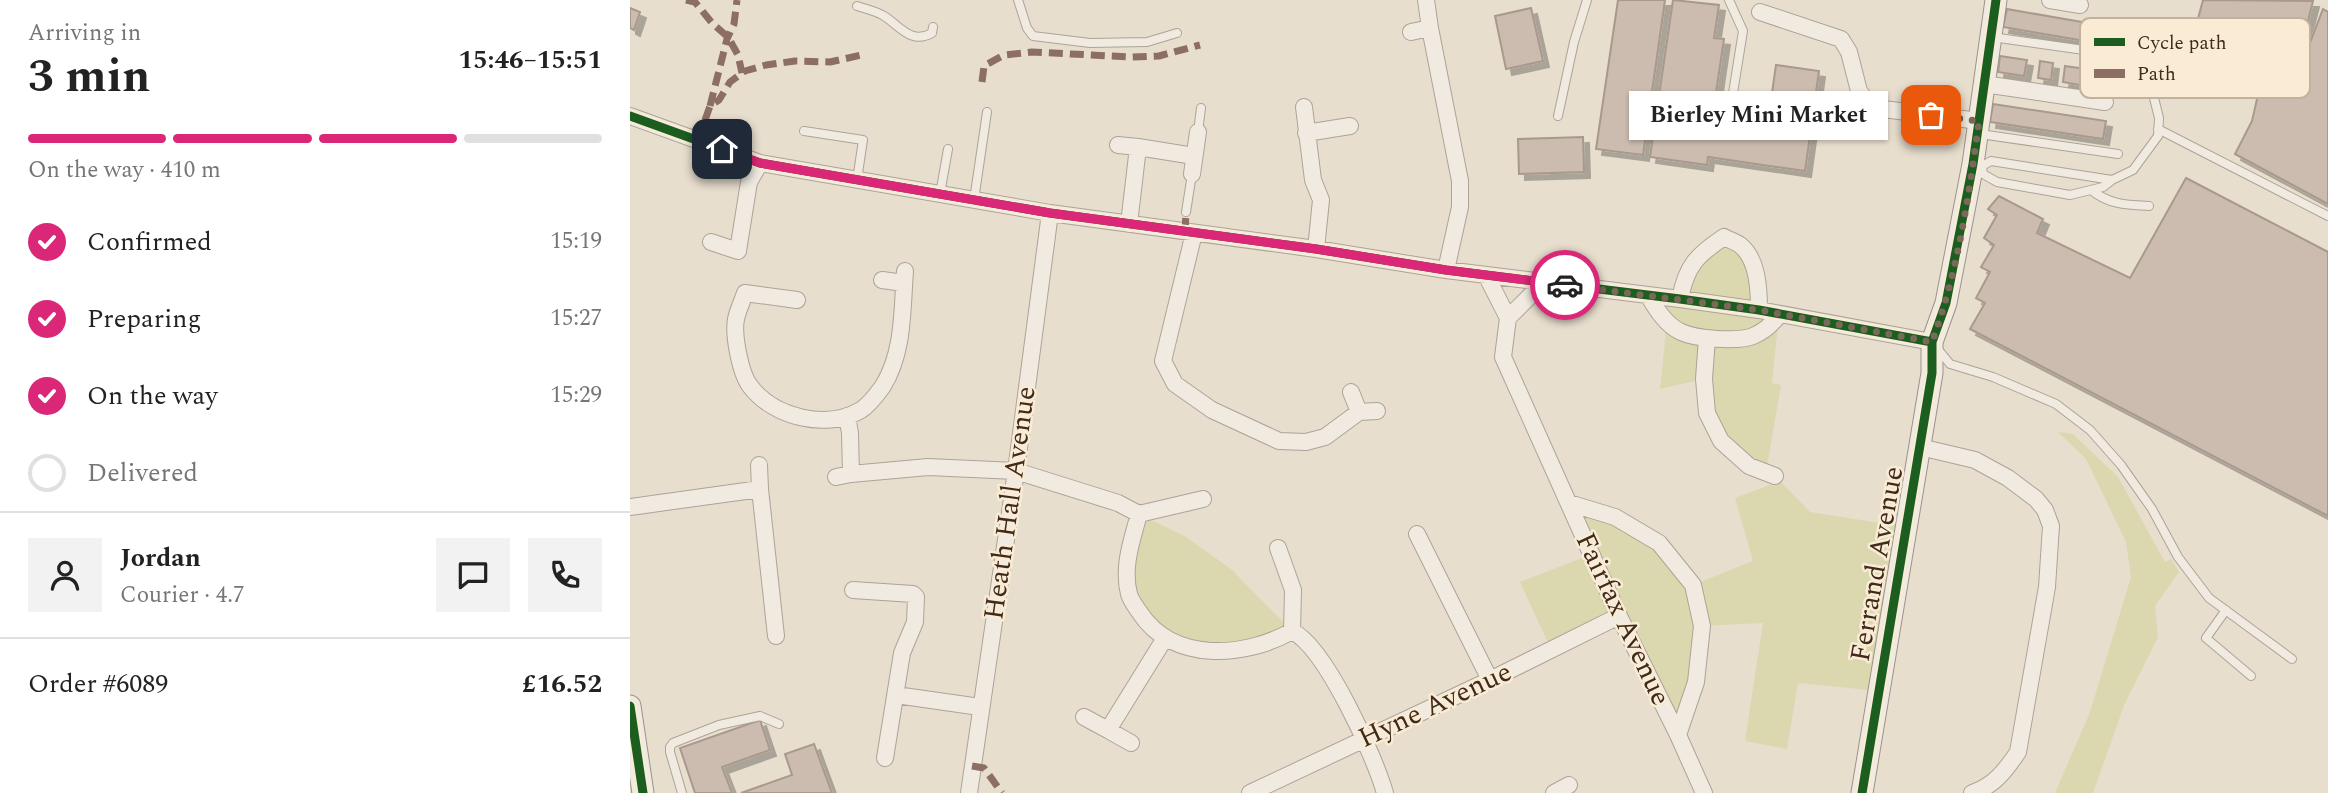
<!DOCTYPE html>
<html lang="en">
<head>
<meta charset="utf-8">
<style>
	:root { --surface:#fff; --page:#f2f2f2; --text:#222; --muted:#767676; --line:#e0e0e0; --accent:#db2777 }
	body { margin:0; font-family:Spectral,serif; background:var(--page); color:var(--text); height:100vh; display:flex; flex-direction:column; font-size:26px; white-space:nowrap }
	* { box-sizing:border-box; margin:0 }
	p { font-size:23px; color:var(--muted) }
	.icon { flex:none; width:38px; height:38px; fill:none; stroke:currentColor; stroke-width:2; stroke-linecap:round; stroke-linejoin:round }
	.map { position:relative; flex:1; overflow:hidden }
	.details { display:flex; flex-direction:column; background:var(--surface); width:630px }
	.details>* { flex:none }
	.pin { position:absolute; display:grid; place-items:center; width:60px; height:60px; color:#fff; margin:-30px; border-radius:14px; box-shadow:0 4px 10px #0006 }
	.courier { position:absolute; display:grid; place-items:center; width:70px; height:70px; margin:-35px; border:5px solid #db2777; border-radius:50%; background:#fff; color:#222; box-shadow:0 2px 9px #0007 }
	.bubble { position:absolute; height:49px; border-radius:0px; background:var(--surface); box-shadow:0 2px 5px #0004; font-size:23px; font-weight:700; line-height:49px; text-align:center }
	.head em { font-style:normal; font-weight:700 }
	.head div { display:flex; flex-direction:column-reverse }
	.head { display:flex; align-items:center; justify-content:space-between; height:119px; padding:0 28px }
	h1 { font-size:46px; font-weight:700; line-height:52px }
	.bar { display:grid; grid-template-columns:repeat(4,1fr); gap:10px 7px; align-content:center; height:84px; padding:0 28px }
	.bar i { height:9px; border-radius:5px; background:var(--line) }
	.bar .on { background:var(--accent) }
	.bar p { grid-column:span 4 }
	.line { display:flex; align-items:center; gap:18px; padding:0 28px; border-top:2px solid var(--line) }
	.line div { flex:1 }
	.round { display:grid; place-items:center; flex:none; width:74px; height:74px; border-radius:0px; background:var(--page) }
	ol { padding:0 28px; list-style:none }
	li { display:flex; align-items:center; gap:21px; height:77px }
	li p { margin-inline-start:auto }
	li .icon { padding:7px; border-radius:50%; background:var(--accent); color:#fff; stroke-width:4 }
	li:last-child { color:var(--muted) }
	li i { width:38px; height:38px; border:4px solid var(--line); border-radius:50% }
	main { display:flex; flex:1; min-height:0 }
	.map>svg:first-child { display:block }
	.green { fill:#dbd8af }
	.building { fill:#ccbcaf; stroke:#a9998d; stroke-width:2; filter:url(#shadow) }
	.lines { fill:none; stroke-linecap:round; stroke-linejoin:round }
	.lane-casing { stroke:#ada397; stroke-width:10 }
	.street-casing { stroke:#ada397; stroke-width:18 }
	.secondary-casing { stroke:#9d9386; stroke-width:23 }
	.lane { stroke:#f0eae1; stroke-width:8 }
	.street { stroke:#f0eae1; stroke-width:16 }
	.secondary { stroke:#f0eae1; stroke-width:21 }
	.quiet { stroke:#8d6e63; stroke-width:7; stroke-dasharray:14 7; stroke-linecap:butt }
	.cycleway-casing { stroke:#faecd4; stroke-width:13 }
	.cycleway { stroke:#1b5e20; stroke-width:9 }
	.done { stroke:#7a695b; stroke-width:7; stroke-dasharray:0 12.6 }
	.route { stroke:#db2777; stroke-width:9 }
	.labels { text-anchor:middle; dominant-baseline:central; stroke-width:5; stroke-linejoin:round; paint-order:stroke }
	.street-label { font-size:28px; fill:#3f2a1d; stroke:#faecd4 }
	.key { fill:#faecd4; stroke:#c2b29d; stroke-width:2 }
	.key-label { font-size:19px; fill:#3f2a1d }
</style>
</head>
<body>
<main>
<section class="details">
<div class="head"><div><h1>3 min</h1><p>Arriving in</p></div><em>15:46–15:51</em></div>
<div class="bar"><i class="on"></i><i class="on"></i><i class="on"></i><i></i><p>On the way · 410 m</p></div>
<ol>
<li><svg class="icon" aria-label="check" viewBox="0 0 24 24"><path d="M5 12l5 5 9-10"/></svg>Confirmed<p>15:19</p></li>
<li><svg class="icon" aria-label="check" viewBox="0 0 24 24"><path d="M5 12l5 5 9-10"/></svg>Preparing<p>15:27</p></li>
<li><svg class="icon" aria-label="check" viewBox="0 0 24 24"><path d="M5 12l5 5 9-10"/></svg>On the way<p>15:29</p></li>
<li><i></i>Delivered</li>
</ol>
<div class="line" style="height:126px"><a class="round"><svg class="icon" aria-label="person" viewBox="0 0 24 24"><circle cx="12" cy="8" r="4"/><path d="M4 21q1-7 8-7t8 7"/></svg></a><div><b>Jordan</b><p>Courier · 4.7</p></div><a class="round"><svg class="icon" aria-label="chat" viewBox="0 0 24 24"><path d="M4 5h16v11H9l-5 4z"/></svg></a><a class="round"><svg class="icon" aria-label="phone" viewBox="0 0 24 24"><path d="M5 4h4l2 5-3 2q2 4 5 5l2-3 5 2v4C11 20 4 13 5 4z"/></svg></a></div>
<div class="line" style="height:91px"><div>Order #6089</div><b>£16.52</b></div>
</section>
<div class="map">
<svg width="1698" height="793" viewBox="0 0 1698 793">
	<defs>
		<filter id="shadow"><feDropShadow dx="6" dy="6" stdDeviation="0" flood-color="#0004"/></filter>
	</defs>
	<rect width="100%" height="100%" fill="#e8dece"/>
	<path class="green" d="M1082,245L1112,246L1129,310L1149,315L1142,383L1151,385L1136,472L1091,441L1074,379L1030,389L1037,322L1023,304L1050,299Z
		M1428,432L1443,434L1488,477L1535,562L1541,559L1549,572L1525,606L1528,637L1495,703L1463,793H1425L1460,712L1501,577L1496,542L1456,459Z
		M1150,481L1180,512L1276,527L1249,691L1168,683L1157,749L1115,741L1133,623L1072,626L1048,735L989,617L921,649L890,582L962,554L939,503L1029,543L1063,585L1123,561L1105,498Z
		M509,514L556,537L601,569L662,631L616,648L535,638L499,596Z"/>
	<path class="building" d="M988,0H1035L1013,155L966,149Z
		M1043,0L1089,5L1084,38L1094,39L1085,99L1140,107L1146,65L1189,71L1175,171L1078,157L1077,165L1020,157Z
		M1573,0L1683,1L1663,80L1558,56Z
		M0,8L10,12L4,30L0,28Z
		M901,8L913,61L876,69L865,16Z
		M1377,9L1458,23L1455,41L1373,27Z
		M1693,9L1698,12V204L1605,154L1622,121L1630,86L1661,92Z
		M1370,56L1397,60L1394,76L1368,72Z
		M1410,61L1423,63L1421,80L1408,78Z
		M1435,66L1457,69L1455,86L1433,82Z
		M1363,104L1476,121L1473,139L1360,122Z
		M953,137L954,172L889,174L888,139Z
		M1556,178L1698,252V516L1340,329L1355,303L1346,298L1360,272L1351,267L1364,245L1354,238L1367,215L1358,209L1369,196L1413,219L1407,233L1500,278Z
		M130,720L140,750L92,767L102,793H65L50,748Z
		M184,744L202,793H111L162,775L155,754Z"/>
	<g class="lines">
		<g class="lane-casing">
			<path id="lane" d="M388,0L397,28L403,36L460,43L517,42L547,33
				M1099,0L1113,31L1103,93
				M227,6C236,9 246,11 254,16C270,26 281,45 302,33L303,27
				M1362,37L1461,51
				M928,116L944,42L957,0
				M1528,129L1698,216
				M174,131L233,140L227,180
				M568,132L571,108
				M1350,134L1488,154
				M1344,165L1352,166L1361,161L1482,180L1473,187L1440,195L1367,182L1353,174L1352,166
				M1482,180L1503,170L1528,136L1529,118L1523,94L1503,56
				M1461,190C1480,205 1497,205 1519,206
				M310,194L318,149
				M344,200L357,112
				M556,212L562,174
				M1306,347L1320,364L1363,377L1426,404L1460,430L1491,465L1522,509L1548,557L1579,598L1662,659
				M1596,610L1576,638L1621,676
				M52,793L40,752V747L43,743L89,725L130,716L149,724"/>
		</g>
		<g class="street-casing">
			<path id="street" d="M1420,0L1450,5
				M1130,12L1211,39L1219,52L1229,91L1234,98L1253,109L1349,121
				M800,28L830,181V207L816,270
				M781,32L800,28L796,0
				M1354,84L1475,102
				M674,107L683,180L691,200L686,249
				M0,116L130,163L420,213L686,249L816,270L1050,299L1129,310L1302,342
				M676,133L720,126
				M488,145L508,147
				M562,174L568,132
				M499,224L508,147L564,156
				M564,233L533,361L545,384L582,410L649,441L676,442L695,437L729,412L721,392
				M81,242L108,251L119,182L130,163
				M856,275L878,318L873,357L989,616L1048,735L1074,793
				M252,280L274,283
				M1018,295C1026,309 1036,325 1051,332C1066,339 1108,342 1123,336C1133,332 1143,323 1149,315
				M1050,299C1056,266 1067,255 1094,237C1099,240 1106,242 1110,245C1128,259 1129,290 1129,310
				M167,300L115,293C112,302 108,310 106,319C103,334 110,373 120,386C144,418 197,430 231,410C239,405 248,393 253,386C274,352 272,310 275,271
				M878,318L914,282
				M1077,338L1074,379L1077,413L1091,441L1119,466L1145,476
				M729,412L747,411
				M217,416L220,433L221,474
				M1290,447L1345,460L1378,478L1406,499L1415,510L1421,526L1417,587L1388,752C1375,771 1364,786 1342,793
				M206,477L221,474L298,467L386,471L488,503L509,514C502,540 492,567 499,594C501,601 506,607 510,613C543,663 615,658 662,631C696,648 744,755 755,793
				M130,489L146,636
				M939,503L985,517L1029,543L1063,585L1072,626L1066,682L1048,735
				M0,507L130,489L129,465
				M509,514L573,499
				M787,534L860,680
				M648,548L663,590L662,631
				M223,590L283,594L286,597L285,622L272,653L255,758
				M266,695L350,707
				M454,717L478,730L535,638
				M478,730L501,743
				M339,793L386,471L420,213
				M620,793L860,680L989,616
				M924,793L939,785"/>
		</g>
		<g class="secondary-casing">
			<path id="secondary" d="M0,706L13,793
				M1232,793L1302,373V342L1316,303L1343,164L1366,0"/>
		</g>
		<use href="#lane" class="lane"/>
		<use href="#street" class="street"/>
		<use href="#secondary" class="secondary"/>
		<path class="quiet" d="M56,0L65,2L82,23L98,37L108,55L112,73
			M352,82L354,66L374,55L402,52L502,57L529,56L570,45
			M80,106L97,39L104,24L107,0
			M68,140L80,106L89,100L100,82L115,71L136,65L165,61L200,62L236,54
			M555,232L556,212
			M342,766L354,768L372,793"/>
		<g class="cycleway-casing">
			<path id="cycleway" d="M0,116L130,163L420,213L686,249L816,270L1050,299L1129,310L1302,342
				M0,706L13,793
				M1232,793L1302,373V342L1316,303L1343,164L1366,0"/>
		</g>
		<use href="#cycleway" class="cycleway"/>
	</g>
	<g class="lines">
		<path class="done" d="M935,285L1129,310L1302,342C1328,271 1339,195 1349,121L1301,115"/>
		<path class="route" d="M92,149L130,163L420,213L686,249L816,270L935,285"/>
	</g>
	<g class="labels">
		<g class="street-label">
			<text transform="translate(380 503) rotate(-82)">Heath Hall Avenue</text>
			<text transform="translate(1247 564) rotate(-80)">Ferrand Avenue</text>
			<text transform="translate(993 619) rotate(65)">Fairfax Avenue</text>
			<text transform="translate(805 705) rotate(-25)">Hyne Avenue</text>
		</g>
	</g>
	<rect x="1450" y="18" width="230" height="80" rx="10" class="key"/>
	<rect x="1464" y="38" width="31" height="8" fill="#1b5e20"/>
	<rect x="1464" y="69" width="31" height="9" fill="#8d6e63"/>
	<g class="key-label">
		<text x="1507" y="49">Cycle path</text>
		<text x="1507" y="80">Path</text>
	</g>
</svg>
<div class="pin" style="left:1301px;top:115px;background:#ea580c"><svg class="icon" aria-label="bag" viewBox="0 0 24 24"><path d="M5 8h14l-1 12H6zM9 8a3 3 0 0 1 6 0"/></svg></div>
<div class="pin" style="left:92px;top:149px;background:#1f2937"><svg class="icon" aria-label="home" viewBox="0 0 24 24"><path d="M3 11l9-7 9 7M6 9v11h12V9"/></svg></div>
<div class="courier" style="left:935px;top:285px"><svg class="icon" aria-label="car" viewBox="0 0 24 24"><path d="M5 17H2v-5l4-1 3-4h7l3 4 3 1v5h-3M9 17h6M6 11h13"/><circle cx="7" cy="17" r="2"/><circle cx="17" cy="17" r="2"/></svg></div>
<div class="bubble" style="left:999px;top:91px;width:259px">Bierley Mini Market</div>
</div>
</main>
</body>
</html>
